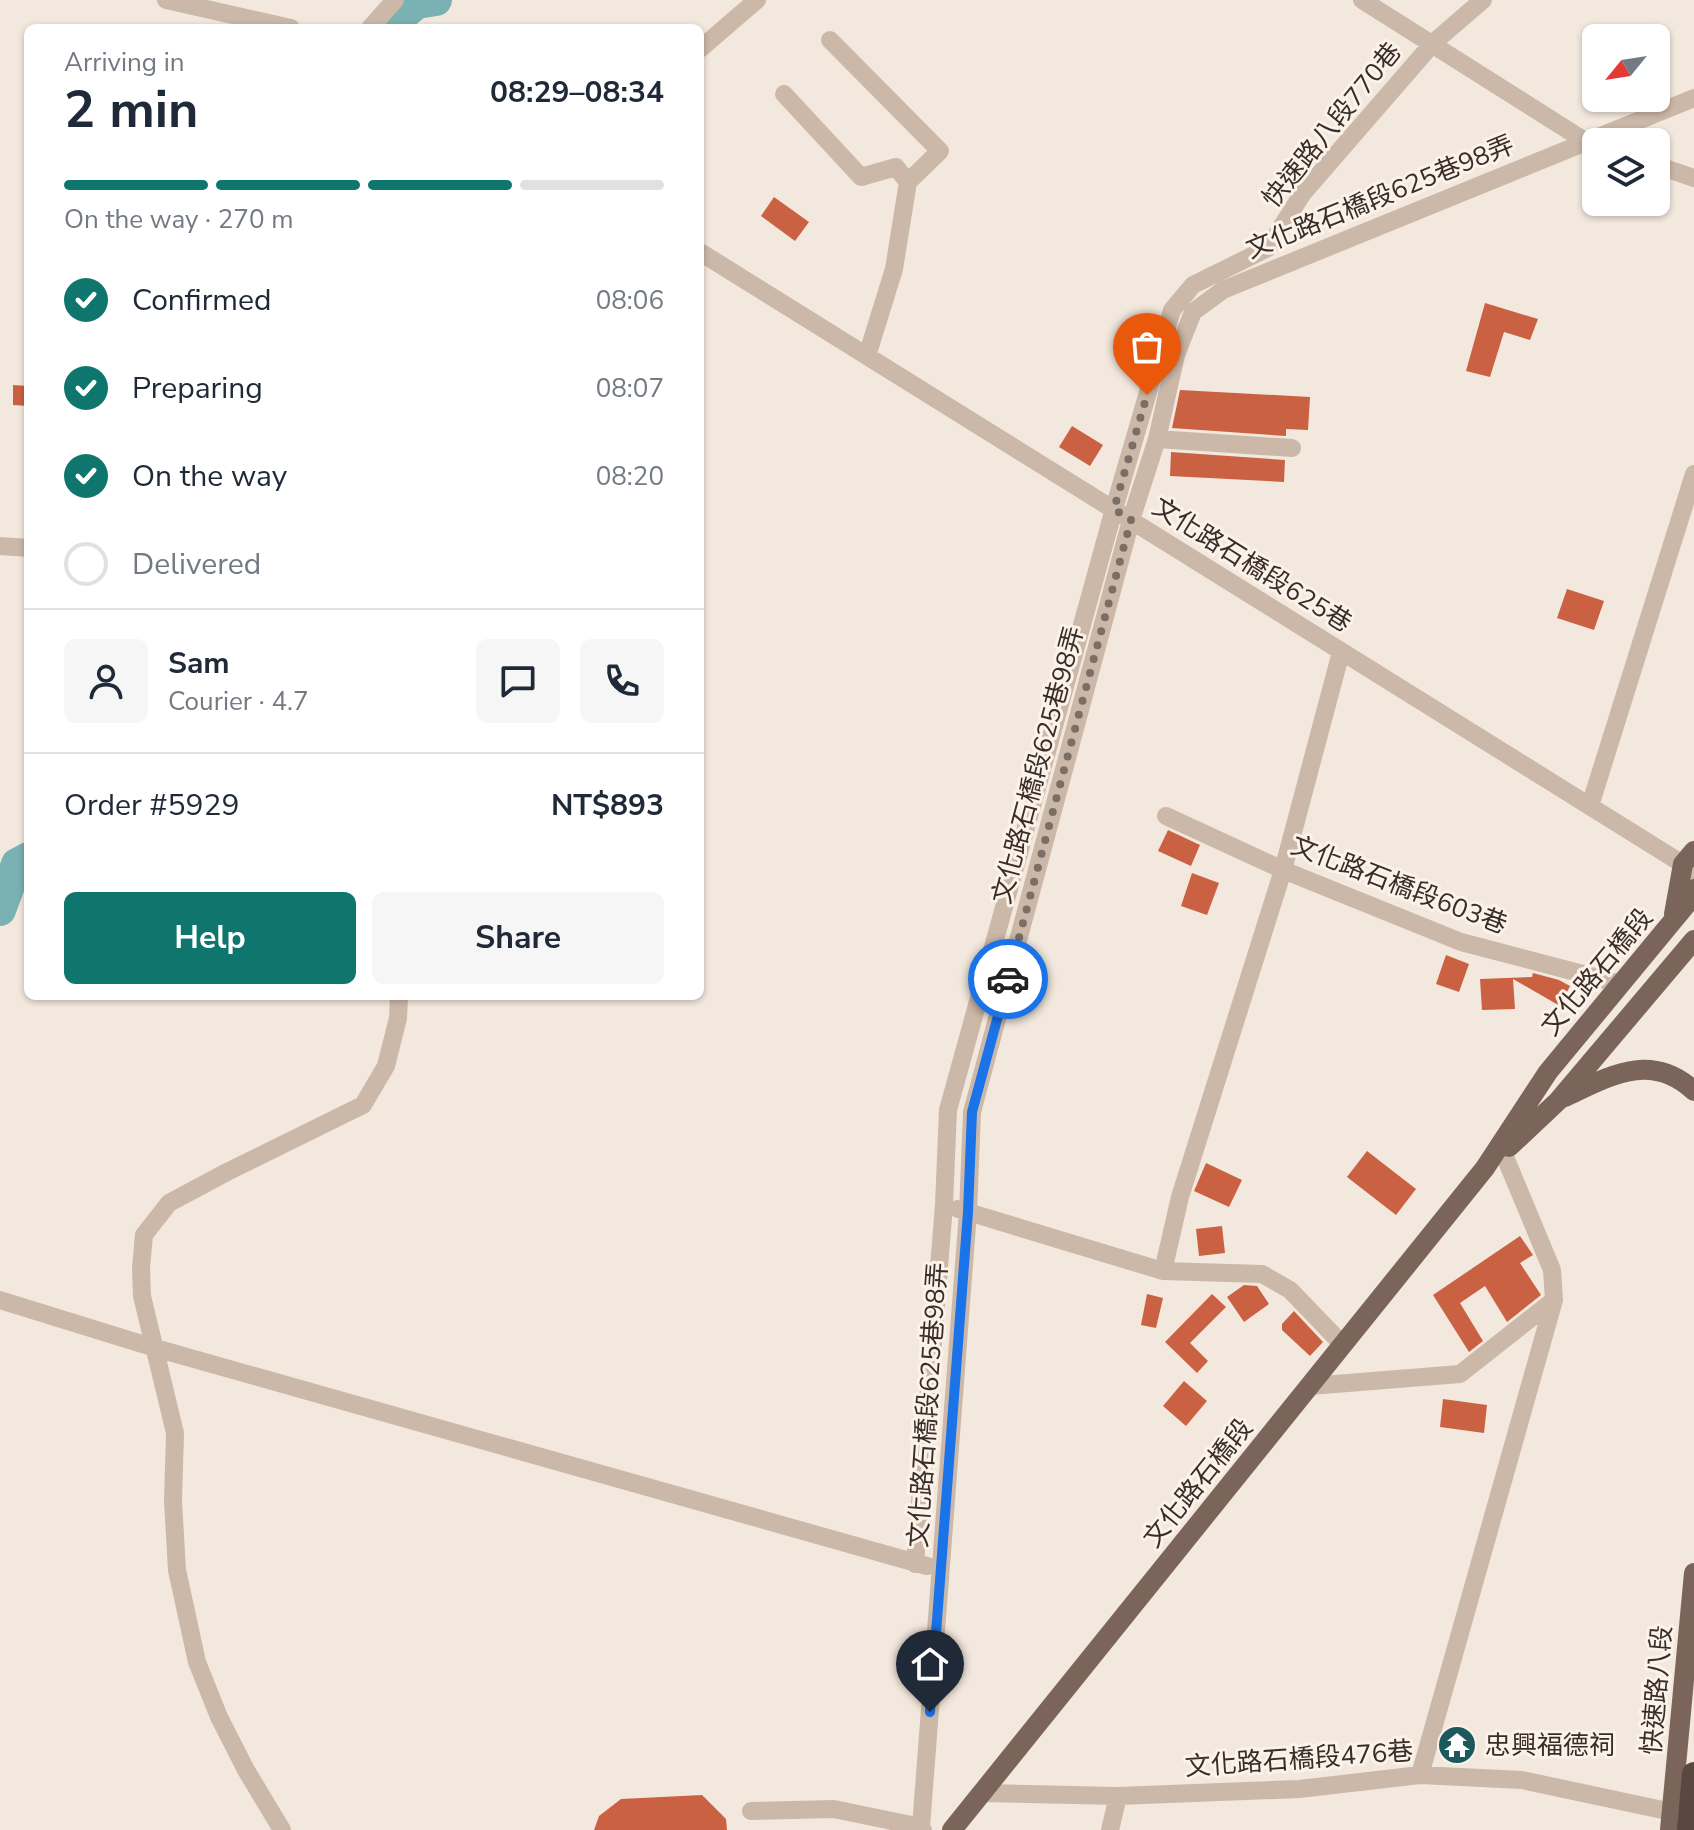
<!DOCTYPE html>
<html lang="en">
<head>
<meta charset="utf-8">
<style>
	:root { --surface:#fff; --page:#f6f6f7; --text:#1f2937; --muted:#747a83; --line:#e0e1e3; --accent:#0f766e }
	body { margin:0; font-family:"Nunito Sans","Noto Sans TC",sans-serif; background:var(--page); color:var(--text); height:100vh; display:flex; flex-direction:column; font-size:30px; white-space:nowrap }
	* { box-sizing:border-box; margin:0 }
	p { font-size:26px; color:var(--muted) }
	.icon { flex:none; width:44px; height:44px; fill:none; stroke:currentColor; stroke-width:2; stroke-linecap:round; stroke-linejoin:round }
	.map { position:relative; flex:1; overflow:hidden }
	.drawer { position:absolute; left:24px; top:24px; width:680px; height:976px; display:flex; flex-direction:column; background:var(--surface); border-radius:12px; box-shadow:0 2px 6px #0004 }
	.drawer>* { flex:none }
	.needle { width:52px; rotate:240deg }
	.buttons { position:absolute; left:1582px; top:24px; display:grid; gap:16px }
	.buttons a { display:grid; place-items:center; width:88px; height:88px; border-radius:12px; background:var(--surface); box-shadow:0 2px 6px #0004; font-size:40px }
	.pin { position:absolute; display:grid; place-items:center; width:68px; height:68px; color:#fff; margin:-82px -34px; border-radius:50% 50% 50% 0; rotate:-45deg; box-shadow:0 0 8px #0007 }
	.pin .icon { rotate:45deg }
	.courier { position:absolute; display:grid; place-items:center; width:80px; height:80px; margin:-40px; border:6px solid #1a73e8; border-radius:50%; background:#fff; color:#222; box-shadow:0 2px 10px #0007 }
	.headline em { font-style:normal; font-weight:700 }
	.headline div { display:flex; flex-direction:column-reverse }
	.headline { display:flex; align-items:center; justify-content:space-between; height:136px; padding:0 40px }
	h1 { font-size:52px; font-weight:700; line-height:60px }
	.bar { display:grid; grid-template-columns:repeat(4,1fr); gap:12px 8px; align-content:center; height:96px; padding:0 40px }
	.bar i { height:10px; border-radius:6px; background:var(--line) }
	.bar .on { background:var(--accent) }
	.bar p { grid-column:span 4 }
	.line { display:flex; align-items:center; gap:20px; padding:0 40px; border-top:2px solid var(--line) }
	.line div { flex:1 }
	.round { display:grid; place-items:center; flex:none; width:84px; height:84px; border-radius:12px; background:var(--page) }
	ol { padding:0 40px; list-style:none }
	li { display:flex; align-items:center; gap:24px; height:88px }
	li p { margin-inline-start:auto }
	li .icon { padding:8px; border-radius:50%; background:var(--accent); color:#fff; stroke-width:4 }
	li:last-child { color:var(--muted) }
	li i { width:44px; height:44px; border:4px solid var(--line); border-radius:50% }
	.cta { display:flex; gap:16px; margin-top:auto; padding:16px 40px }
	.cta a { flex:1; height:92px; border-radius:12px; background:var(--accent); color:#fff; font-size:32px; font-weight:700; line-height:92px; text-align:center }
	.cta a+a { background:var(--page); color:var(--text) }
	.map>svg:first-child { display:block }
	.lines { fill:none; stroke-linecap:round; stroke-linejoin:round }
	.river { stroke:#7ab1b2; stroke-width:32 }
	.building { fill:#cb6143 }
	.minor { stroke:#ccb8a8; stroke-width:18 }
	.major { stroke:#7b6459; stroke-width:20 }
	.highway-bridge { stroke:#5a473f; stroke-width:24 }
	.done { stroke:#7a6e67; stroke-width:8; stroke-dasharray:0 14.4 }
	.route { stroke:#1a73e8; stroke-width:10 }
	.labels { text-anchor:middle; dominant-baseline:central; stroke-width:6; stroke-linejoin:round; paint-order:stroke }
	.street-label { font-size:26px; fill:#392d28; stroke:#fbf2e9 }
	.poi-label { font-size:26px; fill:#392d28; stroke:#fbf2e9; text-anchor:start }
</style>
</head>
<body>
<div class="map">
<svg width="1694" height="1830" viewBox="0 0 1694 1830">
	<rect width="100%" height="100%" fill="#f3e8dd"/>
	<g class="lines">
		<path class="river" d="M386,28L417,3L436,0
			M0,910L17,864L28,858"/>
	</g>
	<path class="building" d="M774,197L809,222L795,241L761,216Z
		M1485,303L1538,319L1530,340L1504,332L1490,377L1466,371Z
		M13,385L28,386V406L13,405Z
		M1180,390L1310,397L1308,430L1286,429V436L1172,428Z
		M1072,426L1103,445L1090,466L1059,447Z
		M1171,452L1285,460L1284,482L1170,476Z
		M1567,589L1604,601L1594,630L1557,618Z
		M1168,830L1200,845L1191,866L1158,851Z
		M1192,873L1219,883L1207,915L1181,906Z
		M1446,955L1469,964L1459,992L1436,984Z
		M1533,973L1559,980L1570,986L1560,1006L1513,979L1515,1009L1482,1010L1480,979L1532,977Z
		M1367,1151L1416,1189L1396,1215L1347,1177Z
		M1206,1163L1242,1180L1229,1207L1194,1191Z
		M1222,1226L1225,1253L1199,1256L1196,1229Z
		M1520,1236L1533,1255L1520,1263L1541,1295L1507,1322L1485,1286L1460,1303L1483,1341L1469,1352L1433,1295Z
		M1244,1285L1257,1286L1269,1304L1244,1322L1227,1297Z
		M1147,1294L1163,1298L1156,1328L1141,1325Z
		M1212,1294L1226,1307L1190,1343L1208,1361L1197,1373L1165,1342Z
		M1294,1311L1323,1342L1310,1356L1282,1330V1324Z
		M1184,1381L1207,1401L1186,1426L1163,1406Z
		M1443,1399L1487,1405L1484,1433L1440,1427Z
		M702,1795L726,1819L727,1830H594L599,1816L621,1799Z"/>
	<g class="lines">
		<path class="minor" d="M166,0L291,28
			M1362,0L1585,141L1593,144
			M370,28L395,0
			M830,40L940,151L908,182L894,269L867,356
			M700,49L757,0
			M784,94L861,177L896,167L908,182
			M1656,165L1694,178
			M700,252L1694,871
			M1157,439L1292,448
			M0,546L28,548
			M1590,806L1694,474
			M1166,816L1283,870L1461,942L1621,984
			M958,1209L1163,1271L1262,1274L1290,1290L1343,1345
			M1163,1271L1180,1197L1283,870L1341,652
			M0,1300L155,1348L927,1566
			M1310,1386L1460,1374L1554,1300
			M915,1564L944,1205L948,1110L1114,509L1172,310L1193,285L1268,248L1303,193L1433,43L1483,0
			M1420,1775L1554,1300L1552,1270L1503,1152
			M982,1793L1118,1796L1299,1789L1420,1775L1522,1780L1686,1815
			M751,1811L834,1809L921,1827
			M282,1830L246,1770L219,1717L197,1662L177,1570L173,1501L175,1433L142,1296L141,1268L144,1235L169,1203L227,1172L363,1105L386,1066L398,1018L399,996
			M923,1830L921,1827L968,1212L972,1112L1131,520L1157,439L1176,355L1193,312L1223,290L1694,98
			M1110,1830L1118,1796"/>
		<path class="major" d="M1674,914L1683,864L1694,851
			M1565,1097C1610,1076 1651,1051 1694,1091
			M1509,1147L1558,1101L1694,940
			M952,1830L1485,1168L1548,1072L1686,905L1694,889
			M1670,1830L1694,1573"/>
		<path class="highway-bridge" d="M1689,1830L1694,1774"/>
	</g>
	<g class="lines">
		<path class="done" d="M1008,979L1131,520L1114,509L1147,395"/>
		<path class="route" d="M930,1712L968,1212L972,1112L1008,979"/>
	</g>
	<defs>
		<g id="temple-disc" transform="scale(2)"><circle r="9.5" fill="#1c595c" stroke="#fbf2e9"/><path d="M0-6L5-2H3V0L6.5 2.5H4V6H1.5V3h-3V6H-4V2.5H-6.5L-3 0V-2H-5Z" fill="#fff"/></g>
	</defs>
	<g fill-rule="evenodd">
		<use href="#temple-disc" x="1457" y="1745"/>
	</g>
	<g class="labels">
		<g class="street-label">
			<text transform="translate(1332 125) rotate(-51)">快速路八段770巷</text>
			<text transform="translate(1380 197) rotate(-22)">文化路石橋段625巷98弄</text>
			<text transform="translate(1252 565) rotate(32)">文化路石橋段625巷</text>
			<text transform="translate(1038 765) rotate(-75)">文化路石橋段625巷98弄</text>
			<text transform="translate(1399 885) rotate(21)">文化路石橋段603巷</text>
			<text transform="translate(1597 972) rotate(-50)">文化路石橋段</text>
			<text transform="translate(928 1405) rotate(-86)">文化路石橋段625巷98弄</text>
			<text transform="translate(1198 1483) rotate(-51)">文化路石橋段</text>
			<text transform="translate(1657 1690) rotate(-85)">快速路八段</text>
			<text transform="translate(1299 1759) rotate(-4)">文化路石橋段476巷</text>
		</g>
		<g class="poi-label">
			<text x="1485" y="1745">忠興福德祠</text>
		</g>
	</g>
</svg>
<div class="buttons">
<a><svg class="needle" viewBox="-14 -14 28 28"><path d="M0-13l5 13h-10z" fill="#e53935"/><path d="M0 13l5-13h-10z" fill="#747a83"/></svg></a>
<a><svg class="icon" aria-label="layers" viewBox="0 0 24 24"><path d="M12 4l9 5-9 5-9-5zM3 14l9 5 9-5"/></svg></a>
</div>
<div class="pin" style="left:1147px;top:395px;background:#ea580c"><svg class="icon" aria-label="bag" viewBox="0 0 24 24"><path d="M5 8h14l-1 12H6zM9 8a3 3 0 0 1 6 0"/></svg></div>
<div class="pin" style="left:930px;top:1712px;background:#1f2937"><svg class="icon" aria-label="home" viewBox="0 0 24 24"><path d="M3 11l9-7 9 7M6 9v11h12V9"/></svg></div>
<div class="courier" style="left:1008px;top:979px"><svg class="icon" aria-label="car" viewBox="0 0 24 24"><path d="M5 17H2v-5l4-1 3-4h7l3 4 3 1v5h-3M9 17h6M6 11h13"/><circle cx="7" cy="17" r="2"/><circle cx="17" cy="17" r="2"/></svg></div>
<section class="drawer">
<div class="headline"><div><h1>2 min</h1><p>Arriving in</p></div><em>08:29–08:34</em></div>
<div class="bar"><i class="on"></i><i class="on"></i><i class="on"></i><i></i><p>On the way · 270 m</p></div>
<ol>
<li><svg class="icon" aria-label="check" viewBox="0 0 24 24"><path d="M5 12l5 5 9-10"/></svg>Confirmed<p>08:06</p></li>
<li><svg class="icon" aria-label="check" viewBox="0 0 24 24"><path d="M5 12l5 5 9-10"/></svg>Preparing<p>08:07</p></li>
<li><svg class="icon" aria-label="check" viewBox="0 0 24 24"><path d="M5 12l5 5 9-10"/></svg>On the way<p>08:20</p></li>
<li><i></i>Delivered</li>
</ol>
<div class="line" style="height:144px"><a class="round"><svg class="icon" aria-label="person" viewBox="0 0 24 24"><circle cx="12" cy="8" r="4"/><path d="M4 21q1-7 8-7t8 7"/></svg></a><div><b>Sam</b><p>Courier · 4.7</p></div><a class="round"><svg class="icon" aria-label="chat" viewBox="0 0 24 24"><path d="M4 5h16v11H9l-5 4z"/></svg></a><a class="round"><svg class="icon" aria-label="phone" viewBox="0 0 24 24"><path d="M5 4h4l2 5-3 2q2 4 5 5l2-3 5 2v4C11 20 4 13 5 4z"/></svg></a></div>
<div class="line" style="height:104px"><div>Order #5929</div><b>NT$893</b></div>
<div class="cta"><a>Help</a><a>Share</a></div>
</section>
</div>
</body>
</html>
